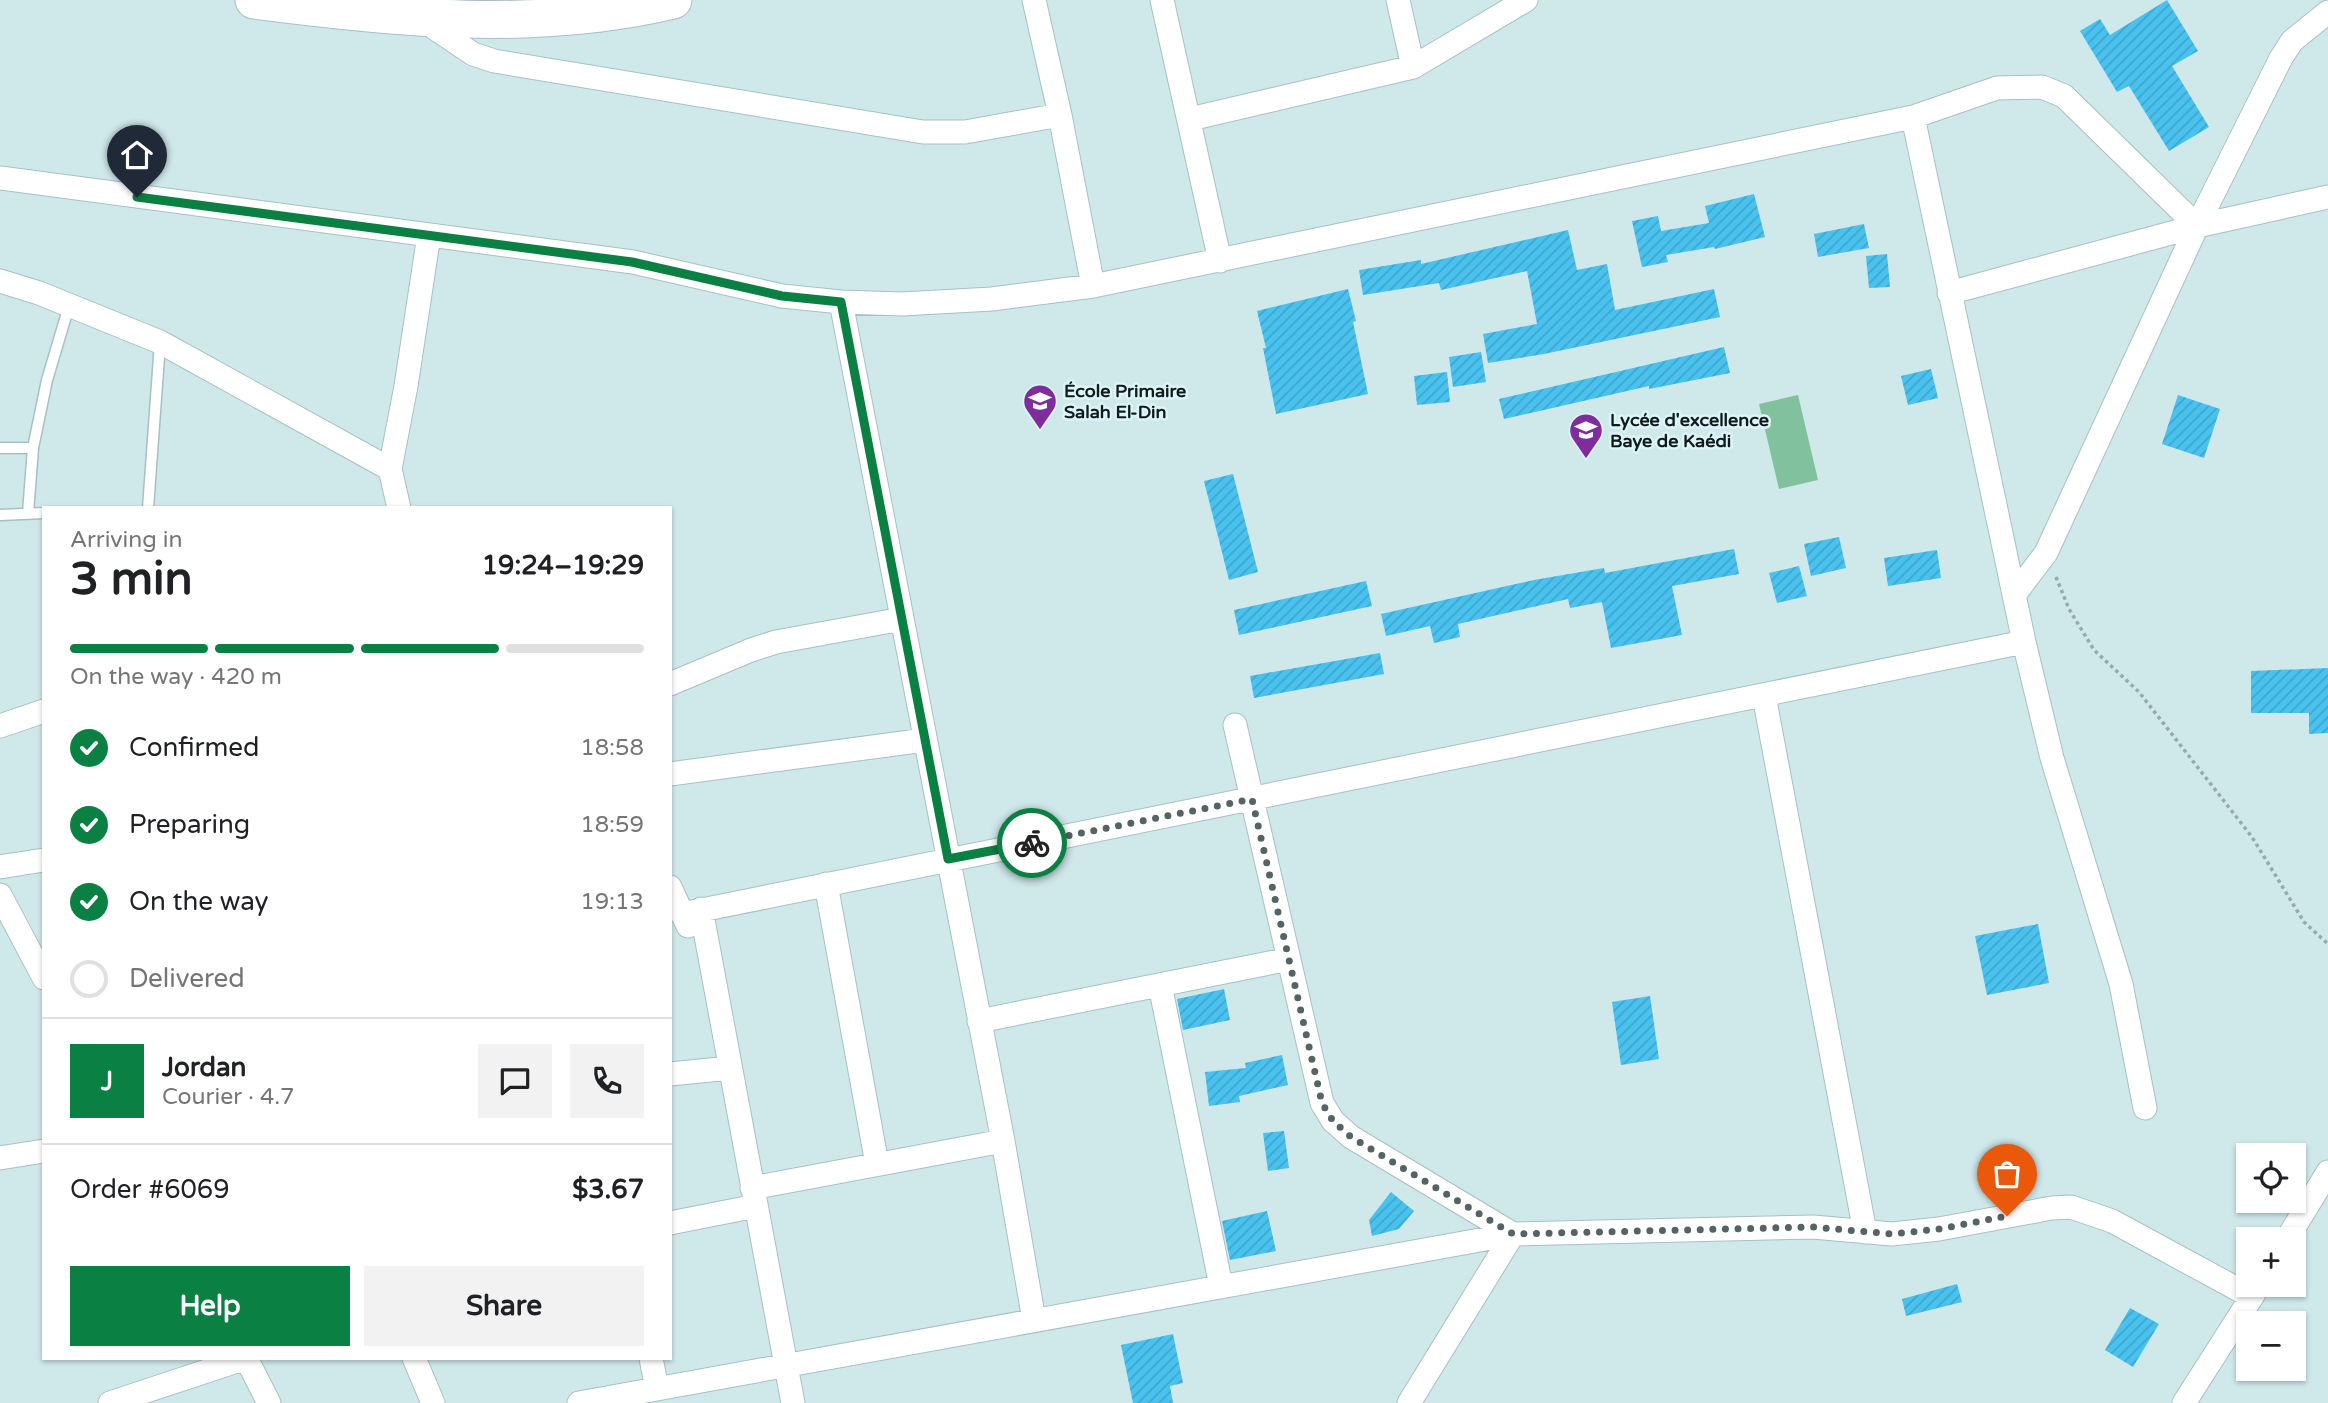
<!DOCTYPE html>
<html lang="en">
<head>
<meta charset="utf-8">
<style>
	:root { --surface:#fff; --page:#f2f2f2; --text:#202124; --muted:#757577; --line:#e0e0e0; --accent:#0b8043 }
	body { margin:0; font-family:"Varela Round",sans-serif; background:var(--page); color:var(--text); height:100vh; display:flex; flex-direction:column; font-size:26px; white-space:nowrap }
	* { box-sizing:border-box; margin:0 }
	p { font-size:23px; color:var(--muted) }
	.icon { flex:none; width:38px; height:38px; fill:none; stroke:currentColor; stroke-width:2; stroke-linecap:round; stroke-linejoin:round }
	.map { position:relative; flex:1; overflow:hidden }
	.panel { position:absolute; left:42px; top:506px; width:630px; height:854px; display:flex; flex-direction:column; background:var(--surface); border-radius:0px; box-shadow:0 2px 5px #0004 }
	.panel>* { flex:none }
	.controls { position:absolute; left:2236px; top:1143px; display:grid; gap:14px }
	.controls a { display:grid; place-items:center; width:70px; height:70px; border-radius:0px; background:var(--surface); box-shadow:0 2px 5px #0004; font-size:35px }
	.pin { position:absolute; display:grid; place-items:center; width:60px; height:60px; color:#fff; margin:-72px -30px; border-radius:50% 50% 50% 0; rotate:-45deg; box-shadow:0 0 7px #0007 }
	.pin .icon { rotate:45deg }
	.courier { position:absolute; display:grid; place-items:center; width:70px; height:70px; margin:-35px; border:5px solid #0b8043; border-radius:50%; background:#fff; color:#222; box-shadow:0 2px 9px #0007 }
	.headline em { font-style:normal; font-weight:700 }
	.headline div { display:flex; flex-direction:column-reverse }
	.headline { display:flex; align-items:center; justify-content:space-between; height:119px; padding:0 28px }
	h1 { font-size:46px; font-weight:700; line-height:52px }
	.bar { display:grid; grid-template-columns:repeat(4,1fr); gap:10px 7px; align-content:center; height:84px; padding:0 28px }
	.bar i { height:9px; border-radius:5px; background:var(--line) }
	.bar .selected { background:var(--accent) }
	.bar p { grid-column:span 4 }
	.line { display:flex; align-items:center; gap:18px; padding:0 28px; border-top:2px solid var(--line) }
	.line div { flex:1 }
	.round { display:grid; place-items:center; flex:none; width:74px; height:74px; border-radius:0px; background:var(--page) }
	ol { padding:0 28px; list-style:none }
	li { display:flex; align-items:center; gap:21px; height:77px }
	li p { margin-inline-start:auto }
	li .icon { padding:7px; border-radius:50%; background:var(--accent); color:#fff; stroke-width:4 }
	li:last-child { color:var(--muted) }
	li i { width:38px; height:38px; border:4px solid var(--line); border-radius:50% }
	.cta { display:flex; gap:14px; margin-top:auto; padding:14px 28px }
	.cta a { flex:1; height:80px; border-radius:0px; background:var(--accent); color:#fff; font-size:28px; font-weight:700; line-height:80px; text-align:center }
	.cta a+a { background:var(--page); color:var(--text) }
	.map>svg:first-child { display:block }
	.green { fill:#82c19e }
	.building { fill:url(#building-hatch) }
	.lines { fill:none; stroke-linecap:round; stroke-linejoin:round }
	.lane-casing { stroke:#a8c0c2; stroke-width:13 }
	.street-casing { stroke:#a8c0c2; stroke-width:25 }
	.primary-casing { stroke:#a8c0c2; stroke-width:39 }
	.path { stroke:#96aaab; stroke-width:3.5; stroke-dasharray:3.5 3.5; stroke-linecap:butt }
	.lane { stroke:#fff; stroke-width:10 }
	.street { stroke:#fff; stroke-width:23 }
	.primary { stroke:#fff; stroke-width:37 }
	.done { stroke:#546364; stroke-width:7; stroke-dasharray:0 12.6 }
	.route { stroke:#0b8043; stroke-width:9 }
	.labels { text-anchor:middle; dominant-baseline:central; stroke-width:5; stroke-linejoin:round; paint-order:stroke }
	.poi-label { font-size:18px; font-weight:bold; fill:#121b1c; stroke:#dcf5f8; text-anchor:start }
</style>
</head>
<body>
<div class="map">
<svg width="2328" height="1403" viewBox="0 0 2328 1403">
	<defs>
		<pattern id="building-hatch" width="6" height="6" patternUnits="userSpaceOnUse" patternTransform="scale(1.75)"><rect width="6" height="6" fill="#49c2ef"/><path d="M-1 1l2-2M0 6l6-6M5 7l2-2" fill="none" stroke="#3fa6cc"/></pattern>
	</defs>
	<rect width="100%" height="100%" fill="#cfe8ea"/>
	<path class="green" d="M1798,395L1818,480L1779,489L1759,404Z"/>
	<path class="building" d="M2167,0L2198,51L2172,66L2209,127L2169,151L2129,86L2117,92L2080,31L2100,19L2110,35Z
		M1754,194L1765,237L1715,249L1714,247L1666,255L1668,262L1642,267L1632,221L1658,216L1661,231L1709,223L1705,206Z
		M1864,224L1869,248L1818,257L1814,234Z
		M1568,230L1577,270L1607,264L1615,310L1714,289L1720,317L1544,354L1488,363L1483,334L1537,324L1527,271L1441,290L1439,283L1363,295L1359,270L1421,260V264Z
		M1887,254L1890,287L1869,288L1866,256Z
		M1348,289L1356,321L1353,322L1368,394L1276,414L1263,348H1266L1257,311Z
		M1724,347L1730,373L1649,389V386L1504,419L1499,399Z
		M1481,352L1486,382L1453,387L1449,357Z
		M1931,369L1938,398L1908,405L1901,376Z
		M1447,372L1450,402L1417,405L1414,376Z
		M2178,395L2220,409L2204,458L2162,444Z
		M1233,474L1258,572L1229,580L1204,481Z
		M1839,537L1846,568L1811,576L1804,544Z
		M1734,549L1739,574L1672,586L1682,635L1611,648L1602,602L1570,608L1568,599L1458,624L1460,637L1434,643L1430,626L1386,636L1381,614L1534,580L1604,568L1605,573Z
		M1937,550L1941,578L1888,586L1884,558Z
		M1799,566L1807,596L1777,603L1769,573Z
		M1366,581L1372,606L1239,635L1234,610Z
		M1380,653L1384,674L1254,698L1250,676Z
		M2328,668V733L2309,734V713H2251V671Z
		M2038,924L2049,983L1987,995L1975,936Z
		M1224,989L1230,1020L1183,1030L1177,999Z
		M1650,996L1659,1059L1621,1065L1612,1002Z
		M1282,1055L1288,1085L1239,1096L1240,1102L1209,1106L1205,1072L1246,1068L1245,1063Z
		M1284,1131L1289,1168L1268,1171L1263,1133Z
		M1391,1192L1414,1211L1399,1229L1372,1236L1369,1220Z
		M1267,1211L1276,1251L1230,1260L1222,1221Z
		M1957,1284L1962,1302L1906,1316L1902,1299Z
		M2130,1308L2159,1324L2133,1367L2105,1350Z
		M1173,1334L1183,1383L1170,1386L1173,1403H1133L1121,1345Z"/>
	<g class="lines">
		<g class="lane-casing">
			<path id="lane" d="M0,448H33
				M148,508L160,343
				M28,513L33,448L47,380L69,306
				M0,515L44,513"/>
		</g>
		<g class="street-casing">
			<path id="street" d="M1034,0L1060,115L1093,286
				M1162,0L1220,261
				M1398,0L1413,67
				M424,21L473,54L494,61L923,132H965L1060,115
				M1913,117L2024,642L2052,758L2121,984L2145,1108
				M1190,119L1413,67L1526,0
				M0,178L633,262L782,296L841,302L902,304L992,299L1093,286L1913,117L1997,88L2042,87L2064,96L2197,226
				M0,281L39,293L160,342L390,469
				M1949,293L2197,226L2328,197
				M841,302L1003,1141L1034,1320
				M399,508L390,469L406,386L429,235
				M2014,595L2046,553L2197,226L2281,58L2292,41L2328,12
				M670,684L751,650L776,642L902,619
				M1764,696L1865,1232
				M1235,725L1322,1103L1333,1121L1351,1137L1513,1234L1409,1403
				M0,726L44,711
				M670,774L925,740
				M0,867L44,860
				M826,884L877,1164
				M670,887L688,926
				M0,895L44,978
				M701,909L793,1403
				M682,914L2024,642
				M1160,985L1221,1286
				M979,1021L1289,959
				M670,1074L730,1068
				M0,1158L44,1151
				M752,1188L1003,1141
				M670,1223L756,1206
				M2287,1239L2328,1172
				M414,1358L433,1403
				M651,1358L657,1389
				M110,1403L246,1358L269,1403
				M579,1403L1513,1234L1813,1227L1892,1234L1939,1229L2052,1208L2071,1207L2112,1221L2252,1297
				M2184,1403L2260,1284"/>
		</g>
		<g class="primary-casing">
			<path id="primary" d="M254,0C393,18 535,33 673,0"/>
		</g>
		<path class="path" d="M2056,577L2069,609L2094,650L2139,692L2252,837L2304,922L2328,944"/>
		<use href="#lane" class="lane"/>
		<use href="#street" class="street"/>
		<use href="#primary" class="primary"/>
	</g>
	<g class="lines">
		<path class="done" d="M1032,843L1252,799L1322,1103L1333,1121L1351,1137L1513,1234L1813,1227L1892,1234L1939,1229L2007,1216"/>
		<path class="route" d="M137,197L632,262L782,296L841,302L948,859L1032,843"/>
	</g>
	<defs>
		<g id="school-pin" transform="scale(1.75)"><path d="M0 17L-7.5 6A9.5 9.5 0 1 1 7.5 6Z" fill="#7f2c9c" stroke="#dcf5f8"/><path d="M0-5L7-2L0 1L-7-2ZM-4 1L0 2.5L4 1V4Q0 6-4 4Z" fill="#fff"/></g>
	</defs>
	<g fill-rule="evenodd">
		<use href="#school-pin" x="1040" y="401"/>
		<use href="#school-pin" x="1586" y="430"/>
	</g>
	<g class="labels">
		<g class="poi-label">
			<text x="1064" y="391">École Primaire<tspan x="1064" dy="21">Salah El-Din</tspan></text>
			<text x="1610" y="420">Lycée d'excellence<tspan x="1610" dy="21">Baye de Kaédi</tspan></text>
		</g>
	</g>
</svg>
<div class="controls">
<a><svg class="icon" aria-label="locate" viewBox="0 0 24 24"><circle cx="12" cy="12" r="6"/><path d="M12 2v4M12 18v4M2 12h4M18 12h4"/></svg></a>
<a>+</a>
<a>−</a>
</div>
<div class="pin" style="left:2007px;top:1216px;background:#ea580c"><svg class="icon" aria-label="bag" viewBox="0 0 24 24"><path d="M5 8h14l-1 12H6zM9 8a3 3 0 0 1 6 0"/></svg></div>
<div class="pin" style="left:137px;top:197px;background:#1f2937"><svg class="icon" aria-label="home" viewBox="0 0 24 24"><path d="M3 11l9-7 9 7M6 9v11h12V9"/></svg></div>
<div class="courier" style="left:1032px;top:843px"><svg class="icon" aria-label="bike" viewBox="0 0 24 24"><circle cx="6" cy="16" r="4"/><circle cx="18" cy="16" r="4"/><path d="M6 16l4-8h5l3 8M10 8l3 8H6M13 5h3"/></svg></div>
<section class="panel">
<div class="headline"><div><h1>3 min</h1><p>Arriving in</p></div><em>19:24–19:29</em></div>
<div class="bar"><i class="selected"></i><i class="selected"></i><i class="selected"></i><i></i><p>On the way · 420 m</p></div>
<ol>
<li><svg class="icon" aria-label="check" viewBox="0 0 24 24"><path d="M5 12l5 5 9-10"/></svg>Confirmed<p>18:58</p></li>
<li><svg class="icon" aria-label="check" viewBox="0 0 24 24"><path d="M5 12l5 5 9-10"/></svg>Preparing<p>18:59</p></li>
<li><svg class="icon" aria-label="check" viewBox="0 0 24 24"><path d="M5 12l5 5 9-10"/></svg>On the way<p>19:13</p></li>
<li><i></i>Delivered</li>
</ol>
<div class="line" style="height:126px"><b class="round" style="background:var(--accent);color:#fff">J</b><div><b>Jordan</b><p>Courier · 4.7</p></div><a class="round"><svg class="icon" aria-label="chat" viewBox="0 0 24 24"><path d="M4 5h16v11H9l-5 4z"/></svg></a><a class="round"><svg class="icon" aria-label="phone" viewBox="0 0 24 24"><path d="M5 4h4l2 5-3 2q2 4 5 5l2-3 5 2v4C11 20 4 13 5 4z"/></svg></a></div>
<div class="line" style="height:91px"><div>Order #6069</div><b>$3.67</b></div>
<div class="cta"><a>Help</a><a>Share</a></div>
</section>
</div>
</body>
</html>
